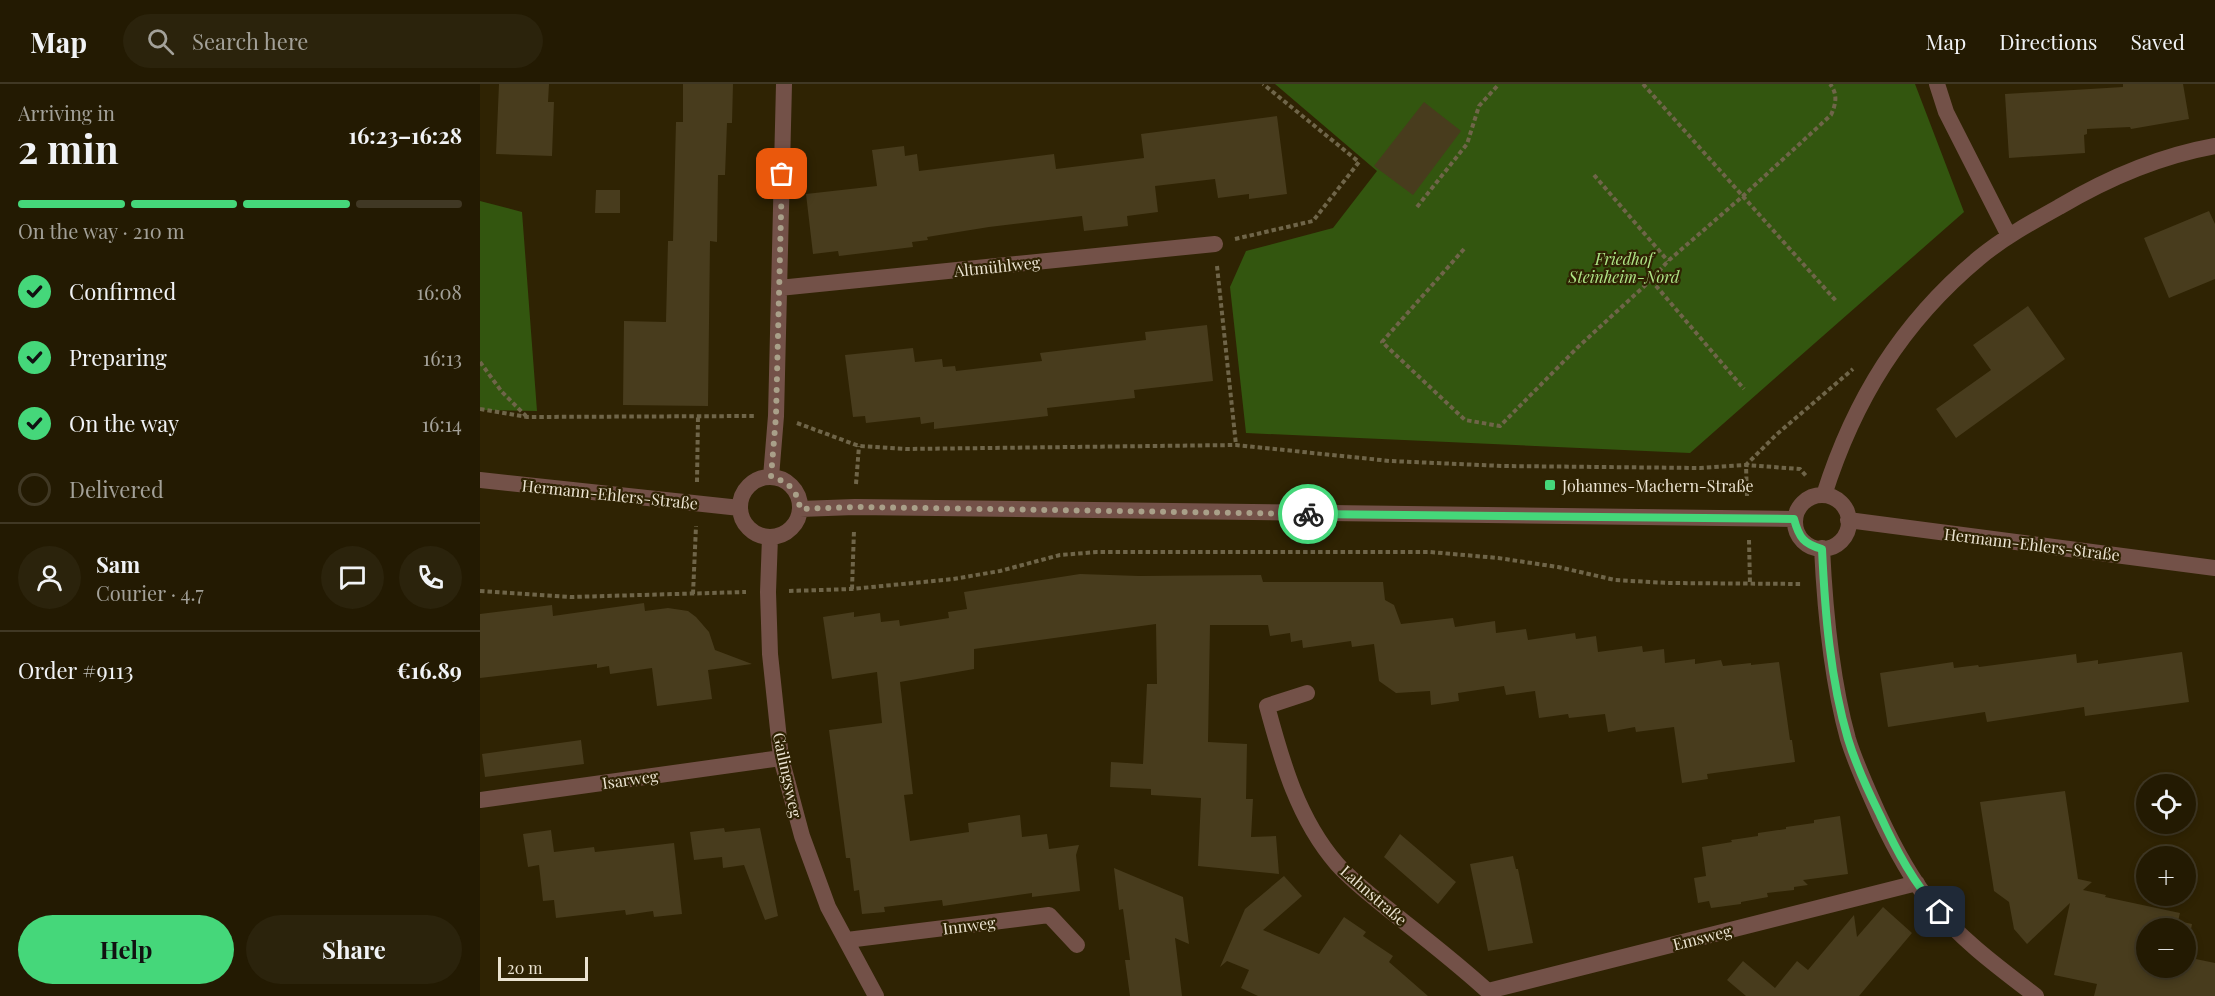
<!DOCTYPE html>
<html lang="en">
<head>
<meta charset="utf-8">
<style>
	:root { --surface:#231a02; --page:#2b230c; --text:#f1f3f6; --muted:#a3a199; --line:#403824; --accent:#45d77a }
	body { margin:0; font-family:"Playfair Display",serif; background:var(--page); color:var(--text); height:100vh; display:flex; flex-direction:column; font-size:22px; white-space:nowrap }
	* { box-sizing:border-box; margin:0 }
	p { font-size:20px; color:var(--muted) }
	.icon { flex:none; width:33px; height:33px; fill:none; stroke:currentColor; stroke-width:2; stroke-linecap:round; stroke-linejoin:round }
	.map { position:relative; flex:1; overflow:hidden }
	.panel { display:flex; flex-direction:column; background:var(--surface); width:480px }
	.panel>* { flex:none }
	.controls { position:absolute; left:1656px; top:690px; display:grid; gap:12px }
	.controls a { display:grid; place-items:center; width:60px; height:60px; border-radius:50%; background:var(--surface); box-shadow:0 3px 9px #0003,0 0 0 2px var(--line); font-size:30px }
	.scale { position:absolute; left:18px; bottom:15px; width:90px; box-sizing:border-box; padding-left:6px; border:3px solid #ebe3d1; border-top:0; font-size:16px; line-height:21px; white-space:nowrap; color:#ebe3d1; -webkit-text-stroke:4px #2f2303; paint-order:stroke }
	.pin { position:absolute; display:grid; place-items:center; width:51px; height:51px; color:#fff; margin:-26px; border-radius:12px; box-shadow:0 3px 9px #0006 }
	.courier { position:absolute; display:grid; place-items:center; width:60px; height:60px; margin:-30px; border:4px solid #45d77a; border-radius:50%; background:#fff; color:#222; box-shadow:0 2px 8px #0007 }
	.headline em { font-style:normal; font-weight:700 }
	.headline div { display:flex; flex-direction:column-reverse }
	.headline { display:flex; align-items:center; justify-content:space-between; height:102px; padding:0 18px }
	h1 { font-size:39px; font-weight:700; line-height:45px }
	.bar { display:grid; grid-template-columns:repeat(4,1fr); gap:9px 6px; align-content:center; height:72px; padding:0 18px }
	.bar i { height:8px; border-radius:4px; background:var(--line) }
	.bar .active { background:var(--accent) }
	.bar p { grid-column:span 4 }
	.line { display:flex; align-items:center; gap:15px; padding:0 18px; border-top:2px solid var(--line) }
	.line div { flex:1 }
	.round { display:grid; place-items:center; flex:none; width:63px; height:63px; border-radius:32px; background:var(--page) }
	ol { padding:0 18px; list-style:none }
	li { display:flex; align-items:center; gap:18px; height:66px }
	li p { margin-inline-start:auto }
	li .icon { padding:6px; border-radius:50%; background:var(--accent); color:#111; stroke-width:4 }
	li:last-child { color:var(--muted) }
	li i { width:33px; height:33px; border:3px solid var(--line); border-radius:50% }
	.button { display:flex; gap:12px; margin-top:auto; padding:12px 18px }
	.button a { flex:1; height:69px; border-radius:36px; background:var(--accent); color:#111; font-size:24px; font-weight:700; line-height:69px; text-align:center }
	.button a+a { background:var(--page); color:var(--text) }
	header { display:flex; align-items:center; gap:36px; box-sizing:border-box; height:84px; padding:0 30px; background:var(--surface); border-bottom:2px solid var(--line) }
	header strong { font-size:28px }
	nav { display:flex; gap:33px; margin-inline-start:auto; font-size:21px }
	.search { width:420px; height:54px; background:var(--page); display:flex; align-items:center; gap:15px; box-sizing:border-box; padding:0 21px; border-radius:33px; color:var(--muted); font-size:22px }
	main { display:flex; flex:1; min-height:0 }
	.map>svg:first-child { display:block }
	.green { fill:#33560f }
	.building { fill:#483c1d }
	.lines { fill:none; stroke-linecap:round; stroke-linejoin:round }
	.path { stroke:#6f6549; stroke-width:4; stroke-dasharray:4.5 3; stroke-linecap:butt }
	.minor { stroke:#735148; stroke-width:16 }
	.done { stroke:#a9a089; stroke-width:6; stroke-dasharray:0 10.8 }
	.route { stroke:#45d77a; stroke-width:8 }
	.poi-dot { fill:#45d77a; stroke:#2f2303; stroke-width:2 }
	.labels { text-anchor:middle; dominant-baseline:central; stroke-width:4.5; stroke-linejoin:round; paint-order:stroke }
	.park-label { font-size:16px; font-style:italic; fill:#afe586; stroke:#2f2303 }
	.street-label { font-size:16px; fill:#ebe3d1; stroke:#2f2303 }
	.poi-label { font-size:16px; fill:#ebe3d1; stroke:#2f2303; text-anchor:start }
</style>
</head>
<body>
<header>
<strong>Map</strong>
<div class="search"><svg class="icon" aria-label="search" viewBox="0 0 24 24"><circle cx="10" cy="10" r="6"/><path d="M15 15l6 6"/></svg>Search here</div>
<nav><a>Map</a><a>Directions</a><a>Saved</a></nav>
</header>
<main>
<section class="panel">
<div class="headline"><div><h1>2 min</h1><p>Arriving in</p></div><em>16:23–16:28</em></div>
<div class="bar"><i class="active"></i><i class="active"></i><i class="active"></i><i></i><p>On the way · 210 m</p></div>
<ol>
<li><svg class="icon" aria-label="check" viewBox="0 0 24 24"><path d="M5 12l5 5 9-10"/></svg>Confirmed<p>16:08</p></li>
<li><svg class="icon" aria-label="check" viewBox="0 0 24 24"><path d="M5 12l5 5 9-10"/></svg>Preparing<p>16:13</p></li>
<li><svg class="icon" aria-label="check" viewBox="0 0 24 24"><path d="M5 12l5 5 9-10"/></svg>On the way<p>16:14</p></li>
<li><i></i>Delivered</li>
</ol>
<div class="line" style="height:108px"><a class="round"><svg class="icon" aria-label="person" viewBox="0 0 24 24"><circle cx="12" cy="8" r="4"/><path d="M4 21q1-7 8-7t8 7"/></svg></a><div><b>Sam</b><p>Courier · 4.7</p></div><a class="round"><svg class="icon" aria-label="chat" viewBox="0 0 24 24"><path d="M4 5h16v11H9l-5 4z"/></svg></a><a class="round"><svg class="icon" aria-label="phone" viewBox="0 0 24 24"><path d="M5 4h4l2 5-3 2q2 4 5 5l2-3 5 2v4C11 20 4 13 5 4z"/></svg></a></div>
<div class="line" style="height:78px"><div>Order #9113</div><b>€16.89</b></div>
<div class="button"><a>Help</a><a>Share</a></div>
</section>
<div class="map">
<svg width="1735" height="912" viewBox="0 0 1735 912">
	<rect width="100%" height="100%" fill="#2f2303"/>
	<path class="green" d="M795,0H1435L1484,128L1210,369L766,349L750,203L766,167L853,144L897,87Z
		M0,117L42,128L57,327L0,326Z"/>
	<path class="building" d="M19,0H69L68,18H74L72,72L16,70Z
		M203,0H253L252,39H247L245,91H238L237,158L230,157L228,322L143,321L144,237L186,238L188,157H193L196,38H203Z
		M1643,0H1703L1709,35L1651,45L1650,43L1607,45V50L1604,51L1605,69L1529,74L1525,10L1643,3Z
		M944,18L981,47L933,111L894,82Z
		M797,32L807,110L769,115V110L738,114L735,95L675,102L678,128L647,132L648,142L604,147L602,132L509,143L447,153L448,156L432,158L433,163L359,172L358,167L333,170L326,110L397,102L392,66L424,62L425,72L437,70L439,87L574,70L576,85L664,74L661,50Z
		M116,106H140V129H115Z
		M1729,127L1735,140V195L1689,214L1664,154Z
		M1548,222L1585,275L1476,354L1456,325L1511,286L1493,261Z
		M727,241L733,297L654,306L655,314L567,324L568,332L454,345V338L441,340L440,333L386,339L385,332L373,333L365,271L433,264L435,278L462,275L463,283L475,282L476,287L562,277L560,269L666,256L665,248Z
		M600,490L659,492L781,491L783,498H903L905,516L914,521L921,540L973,534L975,543L1015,537L1016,549L1046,545L1048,556L1095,549L1096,555L1116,552L1118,568L1162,562L1163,568L1184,565L1185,579L1215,575V580L1241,576L1243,582L1271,579V581L1299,578L1310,656H1312L1315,678L1227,690L1228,695L1202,699L1194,643L1156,648L1155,643L1128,648L1125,630L1089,634L1088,630L1059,634L1055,607L1026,611L1024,602L978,609L979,617L951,621L950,607L916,609L899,597L894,560L872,563L871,557L823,564L822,556L811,558L810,549L790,552L788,541H730L728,658L767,660L766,715H773L771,753L796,752L799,790L718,782L721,714L671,711V705L630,703L631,678L663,680L667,600H677L676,540L494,565V585L420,598L433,710L424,711L430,757L489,748L488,739L540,731L542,753L567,750L569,765L599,761L596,771L600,807L552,813V809L463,822L462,816L404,823L405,828L382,830L379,806L374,807L370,774H366L349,646L402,639L397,588L352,595L343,533L374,528V533L400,529L401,538L419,536L420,542L469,534L468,528L487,525L484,508Z
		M164,519L165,527L188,524L208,527L216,533L229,548L235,566L272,580L228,586L232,615L177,622L172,584L130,590L129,582L117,584V580L0,594V530L72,521L73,532Z
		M1702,568L1709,618L1605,632L1604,623L1507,638L1505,628L1408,643L1400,589L1473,578L1474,584L1498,581L1499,583L1596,570L1597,579L1618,576V580Z
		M101,656L104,680L5,693L2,670Z
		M1585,707L1598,795L1612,798L1603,806L1626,811L1625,813L1700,829L1698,837L1712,840L1706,872V844H1666V884H1706V873L1735,879V912H1614L1617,900L1574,891L1590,819L1547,860L1534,845L1529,818L1514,807L1500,718Z
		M1360,732L1368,790L1323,796L1328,801L1314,803V806L1287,809L1288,813L1261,818V820L1231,824L1229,817L1218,819L1214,794L1226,792L1222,763L1252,758L1251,756L1278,752V749L1306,745V743L1334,739V736Z
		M244,744L245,748L280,744L298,832L285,836L264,781L243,784L242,773L214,776L210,748Z
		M71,746L74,768L114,763L115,768L194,759L202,830L174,833L173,827L146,831L145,826L76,834L74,816L63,817L59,781L48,783L43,750Z
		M920,750L976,798L958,820L904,773Z
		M1033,772L1036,785H1038L1053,859L1008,867L990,780Z
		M634,784L703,813L709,860L695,854L702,912H650L645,876H650L643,825L639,826Z
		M804,792L822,812L783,846L839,870L864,833L886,848L883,852L913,872L909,878L948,912H778L761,904L769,886L747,877L740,883L765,825Z
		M1403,823L1432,849L1379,912H1266L1247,896L1263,877L1295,904L1317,877L1328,886L1374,831L1377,853Z"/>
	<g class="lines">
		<path class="path" d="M1163,0L1357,218
			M1114,91L1188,177
			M937,123L987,60L999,22L1019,0
			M755,155L833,137L879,78L783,0
			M984,165L902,258L985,336L1020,342L1098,263L1171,196L1188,177L1263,112L1351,31C1356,20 1358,10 1350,0
			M737,182L756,361
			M1171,196L1264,305
			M0,278L22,308L46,332
			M0,325L47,333L275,332
			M317,339L379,362L426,365L756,361L910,377L1023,382L1220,384L1266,381L1320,385L1327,393
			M217,398L218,332
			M376,400L379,362
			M1267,412L1266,381L1297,350L1373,285
			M1269,456L1270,500
			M372,505L374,446
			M0,507L91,513L266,508
			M309,507L372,505L473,495L520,487L580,471L617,468H950L1018,474L1078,483L1135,496L1188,499L1322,500
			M213,510L216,442"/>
		<path class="minor" d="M1457,0L1466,28L1529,152
			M299,204L735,160
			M291,393L296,332L304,0
			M260 423a30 30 0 1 1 60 0a30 30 0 1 1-60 0Z
			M0,396L260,424
			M1344,411C1374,316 1422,238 1499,174C1523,154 1552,138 1579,123C1628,94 1679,72 1735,62
			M1315 438a27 27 0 1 1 54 0a27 27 0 1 1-54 0Z
			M320,425L375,423L1314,435
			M1368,436L1735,484
			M290,453L288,508L290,570L301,674L322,752L348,823L396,912
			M1342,464C1345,528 1351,594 1368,655C1376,681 1388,706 1399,731C1413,761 1429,792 1450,818C1480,855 1518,883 1556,912
			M827,609L787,622C802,678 818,735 857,780C875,800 897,816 918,833C951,859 983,884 1013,912
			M0,716L301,674
			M367,856L569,831L597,861
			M1008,907L1437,799"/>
	</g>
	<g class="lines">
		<path class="done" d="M302,90L296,332L291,393C308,397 318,407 320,425L375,423L828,430"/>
		<path class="route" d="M828,430L1314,435C1319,454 1324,460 1342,465C1345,528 1350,594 1368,655C1376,681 1388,707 1400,731C1416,766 1434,800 1460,828"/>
	</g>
	<rect class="poi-dot" x="1064" y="395" width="12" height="12" rx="3"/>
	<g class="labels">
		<g class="park-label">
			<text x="1144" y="174">Friedhof<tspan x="1144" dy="18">Steinheim-Nord</tspan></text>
		</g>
		<g class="street-label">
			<text transform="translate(517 182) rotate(-6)">Altmühlweg</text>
			<text transform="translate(130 410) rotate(6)">Hermann-Ehlers-Straße</text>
			<text transform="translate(1552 460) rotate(7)">Hermann-Ehlers-Straße</text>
			<text transform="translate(308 691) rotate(78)">Gailingsweg</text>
			<text transform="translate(150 695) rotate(-8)">Isarweg</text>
			<text transform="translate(894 811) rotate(41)">Lahnstraße</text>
			<text transform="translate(489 841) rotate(-7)">Innweg</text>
			<text transform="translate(1222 853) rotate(-14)">Emsweg</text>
		</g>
		<g class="poi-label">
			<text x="1082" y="401">Johannes-Machern-Straße</text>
		</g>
	</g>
</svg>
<div class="controls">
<a><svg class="icon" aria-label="locate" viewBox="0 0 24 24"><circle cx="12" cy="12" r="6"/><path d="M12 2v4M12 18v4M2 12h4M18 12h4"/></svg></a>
<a>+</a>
<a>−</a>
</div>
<div class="scale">20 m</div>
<div class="pin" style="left:302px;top:90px;background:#ea580c"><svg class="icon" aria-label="bag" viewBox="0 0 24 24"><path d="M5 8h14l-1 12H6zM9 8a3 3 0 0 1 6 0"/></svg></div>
<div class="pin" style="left:1460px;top:828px;background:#1f2937"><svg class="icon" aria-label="home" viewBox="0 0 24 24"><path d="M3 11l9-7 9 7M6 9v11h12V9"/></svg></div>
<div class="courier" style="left:828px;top:430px"><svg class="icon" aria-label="bike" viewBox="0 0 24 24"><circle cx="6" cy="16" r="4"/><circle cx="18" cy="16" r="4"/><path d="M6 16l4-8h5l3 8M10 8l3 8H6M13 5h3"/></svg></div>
</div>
</main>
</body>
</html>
